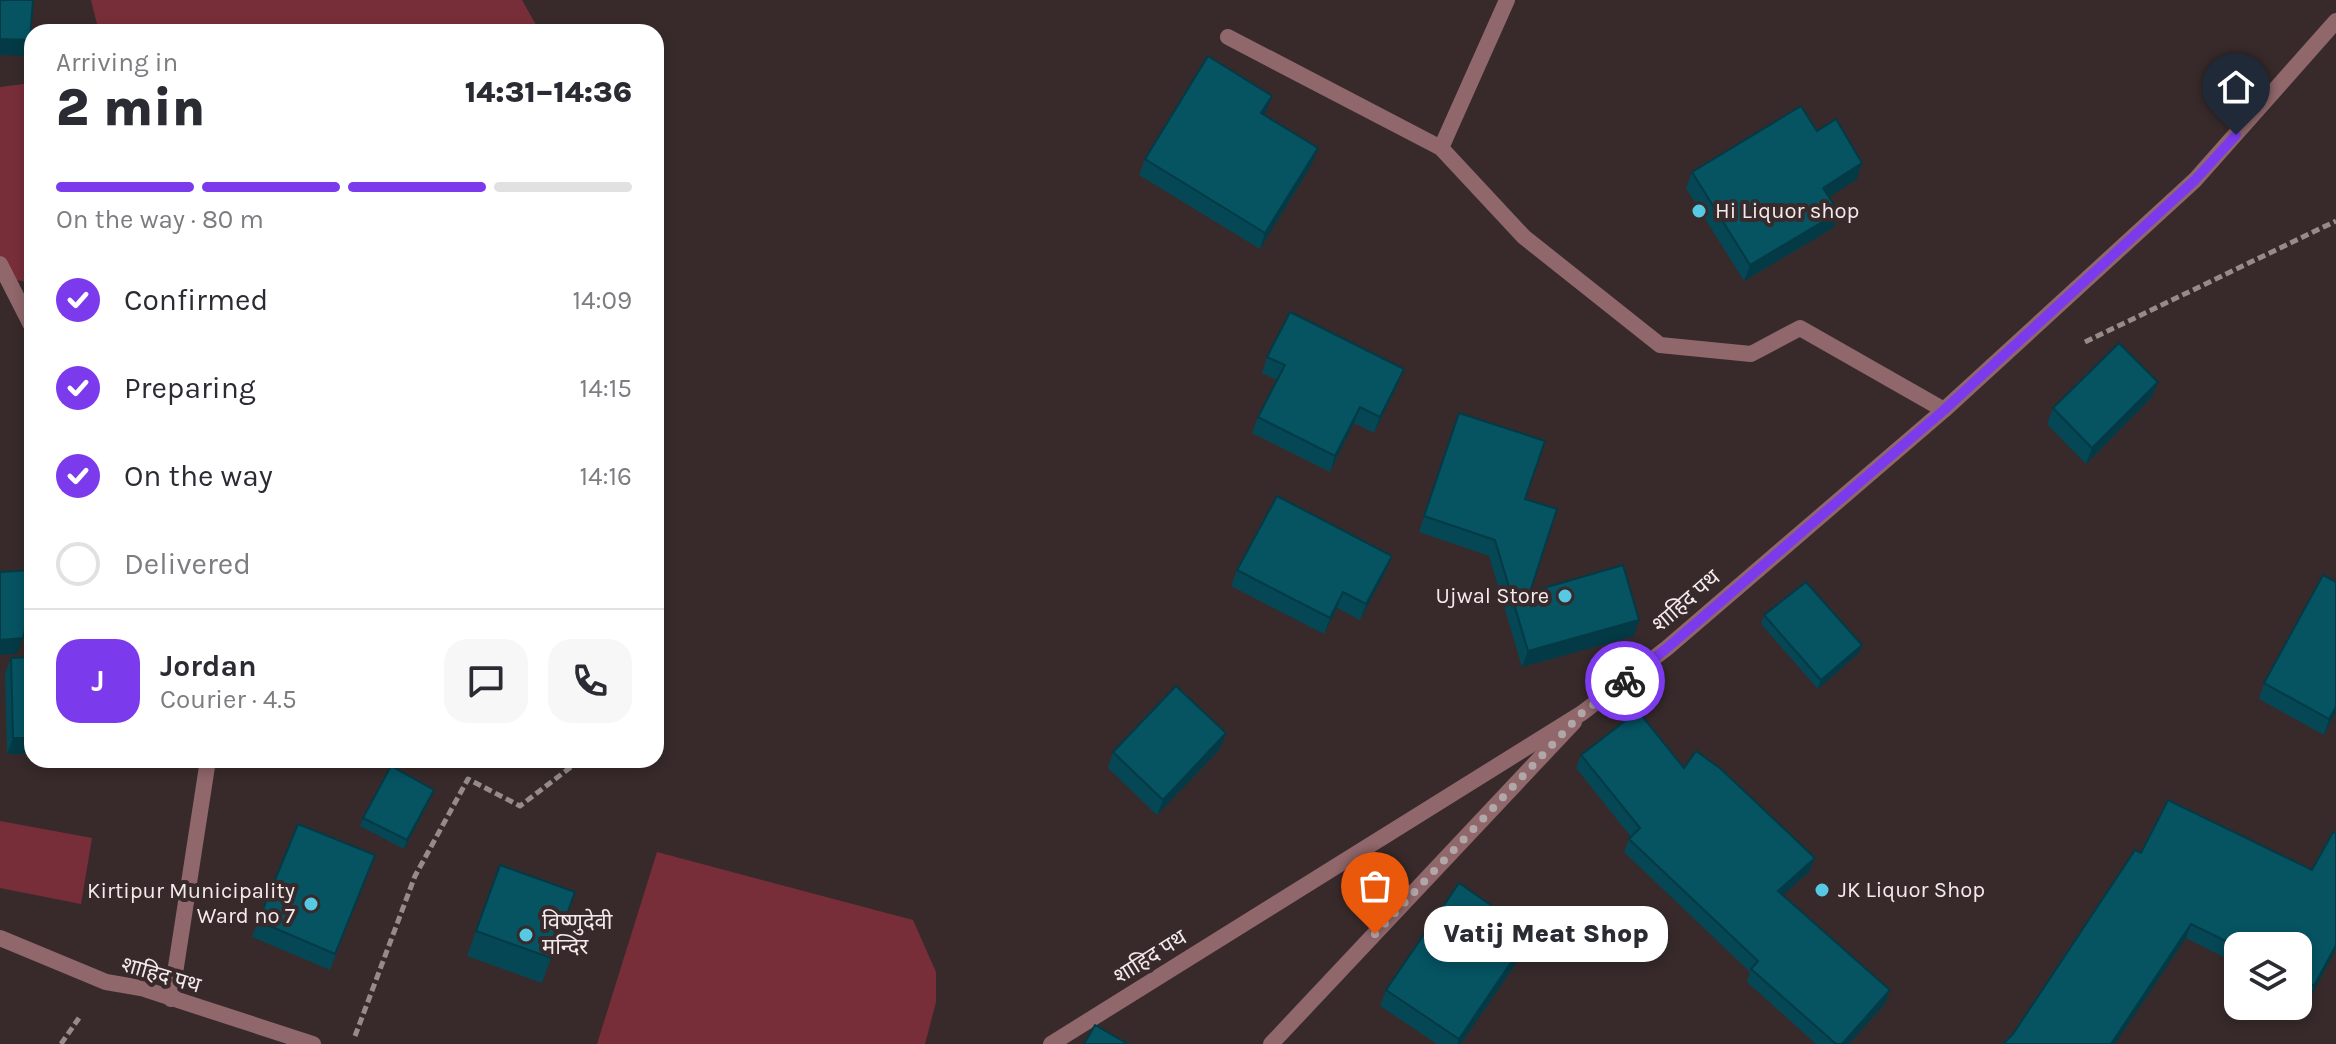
<!DOCTYPE html>
<html lang="en">
<head>
<meta charset="utf-8">
<style>
	:root { --surface:#fff; --page:#f7f7f7; --text:#2b2b33; --muted:#7c7c81; --line:#e1e1e2; --accent:#7c3aed }
	body { margin:0; font-family:Karla,"Noto Sans Devanagari",sans-serif; background:var(--page); color:var(--text); height:100vh; display:flex; flex-direction:column; font-size:30px; white-space:nowrap }
	* { box-sizing:border-box; margin:0 }
	p { font-size:26px; color:var(--muted) }
	.icon { flex:none; width:44px; height:44px; fill:none; stroke:currentColor; stroke-width:2; stroke-linecap:round; stroke-linejoin:round }
	.map { position:relative; flex:1; overflow:hidden }
	.side { position:absolute; left:24px; top:24px; width:640px; height:744px; display:flex; flex-direction:column; background:var(--surface); border-radius:24px; box-shadow:0 4px 12px #0003 }
	.side>* { flex:none }
	.controls { position:absolute; left:2224px; top:932px; display:grid; gap:16px }
	.controls a { display:grid; place-items:center; width:88px; height:88px; border-radius:16px; background:var(--surface); box-shadow:0 4px 12px #0003; font-size:40px }
	.pin { position:absolute; display:grid; place-items:center; width:68px; height:68px; color:#fff; margin:-82px -34px; border-radius:50% 50% 50% 0; rotate:-45deg; box-shadow:0 0 8px #0007 }
	.pin .icon { rotate:45deg }
	.courier { position:absolute; display:grid; place-items:center; width:80px; height:80px; margin:-40px; border:6px solid #7c3aed; border-radius:50%; background:#fff; color:#222; box-shadow:0 2px 10px #0007 }
	.bubble { position:absolute; height:56px; border-radius:24px; background:var(--surface); box-shadow:0 4px 12px #0003; font-size:26px; font-weight:800; line-height:56px; text-align:center }
	.overview em { font-style:normal; font-weight:800 }
	.overview div { display:flex; flex-direction:column-reverse }
	.overview { display:flex; align-items:center; justify-content:space-between; height:136px; padding:0 32px }
	h1 { font-size:52px; font-weight:800; line-height:60px }
	.bar { display:grid; grid-template-columns:repeat(4,1fr); gap:12px 8px; align-content:center; height:96px; padding:0 32px }
	.bar i { height:10px; border-radius:6px; background:var(--line) }
	.bar .active { background:var(--accent) }
	.bar p { grid-column:span 4 }
	.line { display:flex; align-items:center; gap:20px; padding:0 32px; border-top:2px solid var(--line) }
	.line div { flex:1 }
	.round { display:grid; place-items:center; flex:none; width:84px; height:84px; border-radius:24px; background:var(--page) }
	ol { padding:0 32px; list-style:none }
	li { display:flex; align-items:center; gap:24px; height:88px }
	li p { margin-inline-start:auto }
	li .icon { padding:8px; border-radius:50%; background:var(--accent); color:#fff; stroke-width:4 }
	li:last-child { color:var(--muted) }
	li i { width:44px; height:44px; border:4px solid var(--line); border-radius:50% }
	.map>svg:first-child { display:block }
	.green { fill:#772e39 }
	.lines { fill:none; stroke-linecap:round; stroke-linejoin:round }
	.path { stroke:#968a8b; stroke-width:5; stroke-dasharray:8 4; stroke-linecap:butt }
	.service { stroke:#90676b; stroke-width:16 }
	.minor { stroke:#90676b; stroke-width:16 }
	.tertiary { stroke:#90676b; stroke-width:16 }
	.wall { fill:#054754 }
	.shaded-wall { fill:#043a45 }
	.building { fill:#065362; stroke:#043a45; stroke-width:2 }
	.done { stroke:#b2a7a8; stroke-width:8; stroke-dasharray:0 14.4 }
	.route { stroke:#7c3aed; stroke-width:10 }
	.poi-dot { fill:#58c9e3; stroke:#382a2b; stroke-width:3 }
	.labels { text-anchor:middle; dominant-baseline:central; stroke-width:8; stroke-linejoin:round; paint-order:stroke }
	.poi-label { font-size:22px; fill:#f4eaeb; stroke:#382a2b; text-anchor:start }
	.street-label { font-size:22px; fill:#f4eaeb; stroke:#382a2b }
</style>
</head>
<body>
<div class="map">
<svg width="2336" height="1044" viewBox="0 0 2336 1044">
	<rect width="100%" height="100%" fill="#382a2b"/>
	<path class="green" d="M91,0H522L540,32H99Z
		M32,83V283L0,277V87Z
		M0,821L92,838L81,904L0,888Z
		M657,852L913,920L936,972V1002L925,1044H597Z"/>
	<g class="lines">
		<path class="path" d="M2085,342L2336,221
			M656,607L660,609L656,629
			M355,1036L415,876L468,779L520,806L580,760
			M61,1044L79,1018"/>
		<path class="service" d="M1228,37L1441,148L1524,237L1660,345L1751,354L1800,328L1944,410
			M1441,148L1507,0"/>
		<path class="minor" d="M0,264L32,327
			M171,999L208,760
			M1271,1044L1574,722"/>
		<path class="tertiary" d="M0,938L106,982L141,988L313,1044
			M1051,1044L1582,713L1667,648L1944,410L2195,180L2336,21"/>
	</g>
	<path class="wall" d="M1272,96L1264,115L1312,164L1260,249L1139,175L1145,159Z
		M1817,131L1857,179L1829,197L1839,212L1833,228L1744,281L1686,188L1692,172Z
		M1267,357L1398,384L1374,433L1354,423L1330,472L1252,433L1258,417L1277,380L1262,373Z
		M2158,382L2152,397L2086,464L2047,424L2053,408Z
		M1459,413L1525,499L1530,592L1634,636L1522,667L1489,556L1419,532Z
		M1392,556L1386,571L1360,620L1337,608L1324,634L1231,586L1237,570Z
		M2336,582V712L2324,735L2259,699L2264,683Z
		M1764,615L1862,645L1859,653L1818,689L1761,624Z
		M11,658L32,754H7L5,674Z
		M1220,749L1157,815L1108,768L1113,752Z
		M1581,755L1684,768L1810,871L1783,895L1885,1004L1849,1044H1816L1747,982L1750,972L1624,852L1629,839L1631,837L1576,768Z
		M434,790L431,798L404,849L360,826L363,818Z
		M2336,833V949L2309,1000L2298,995V946H2238V964L2186,938L2115,1044H2003L2013,1034L2141,853L2312,870Z
		M375,855L330,970L252,937L258,921Z
		M500,865L575,892L542,983L467,956Z
		M1531,933L1526,949L1461,1044H1437L1380,1006L1386,990Z"/>
	<path class="shaded-wall" d="M0,39L30,40L24,56L0,55Z
		M1272,96L1266,112L1255,129L1261,113Z
		M1318,148L1312,164L1260,249L1265,233Z
		M1862,163L1857,179L1818,204L1823,188Z
		M1839,212L1833,228L1744,281L1750,265Z
		M1404,369L1398,384L1374,433L1380,417Z
		M2158,382L2152,397L2086,464L2092,448Z
		M1360,407L1354,423L1330,472L1335,456Z
		M1392,556L1386,571L1360,620L1366,604Z
		M1343,592L1337,608L1324,634L1330,618Z
		M1639,620L1634,636L1522,667L1528,651Z
		M23,638L17,654L0,655V640Z
		M1862,645L1859,653L1818,689L1821,680Z
		M2336,707V712L2324,735L2329,719Z
		M1226,733L1220,749L1157,815L1163,800Z
		M13,738H32V754H7Z
		M434,790L431,798L404,849L407,840Z
		M1815,858L1810,871L1773,904L1778,891Z
		M2191,924L2186,938L2115,1044H2111Z
		M1531,933L1526,949L1461,1044H1457L1459,1039Z
		M2336,945V949L2309,1000L2314,986Z
		M1890,990L1885,1004L1849,1044H1842Z"/>
	<path class="building" d="M0,0H33L30,40L0,39Z
		M1208,56L1272,96L1261,113L1318,148L1265,233L1145,159Z
		M1801,106L1817,131L1836,119L1862,163L1823,188L1839,212L1750,265L1692,172Z
		M1290,312L1404,369L1380,417L1360,407L1335,456L1258,417L1285,365L1267,357Z
		M2119,343L2158,382L2092,448L2053,408Z
		M1459,413L1545,441L1525,499L1557,509L1530,592L1623,565L1639,620L1528,651L1495,540L1424,516Z
		M1277,496L1392,556L1366,604L1343,592L1330,618L1237,570Z
		M32,570V601L23,638L0,640V572Z
		M2323,575L2336,582V707L2329,719L2264,683Z
		M1806,582L1862,645L1821,680L1764,615Z
		M32,657V738H13L11,658Z
		M1176,686L1226,733L1163,800L1113,752Z
		M1638,711L1684,768L1696,751L1721,769L1815,858L1778,891L1890,990L1842,1044H1836L1751,969L1758,961L1629,839L1640,828L1581,755Z
		M391,766L434,790L407,840L363,818Z
		M2168,800L2312,870L2333,832L2336,833V945L2314,986L2298,978V946H2238V947L2191,924L2111,1044H2003L2013,1034L2135,850L2141,853Z
		M298,824L375,855L335,954L258,921Z
		M500,865L575,892L551,958L476,931Z
		M1459,883L1531,933L1459,1039L1386,990Z
		M1095,1025L1128,1044H1084Z"/>
	<g class="lines">
		<path class="done" d="M1375,934L1582,713L1625,681"/>
		<path class="route" d="M1625,681L1667,648L1944,410L2195,180L2236,135"/>
	</g>
	<g class="poi-dot">
		<circle cx="1699" cy="211" r="8"/>
		<circle cx="1565" cy="596" r="8"/>
		<circle cx="1822" cy="890" r="8"/>
		<circle cx="311" cy="904" r="8"/>
		<circle cx="526" cy="935" r="8"/>
	</g>
	<g class="labels">
		<g class="poi-label">
			<text x="1715" y="211">Hi Liquor shop</text>
			<text x="1549" y="596" text-anchor="end">Ujwal Store</text>
			<text x="1838" y="890">JK Liquor Shop</text>
			<text x="295" y="891" text-anchor="end">Kirtipur Municipality<tspan x="295" dy="25">Ward no 7</tspan></text>
			<text x="542" y="922">विष्णुदेवी<tspan x="542" dy="25">मन्दिर</tspan></text>
		</g>
		<g class="street-label">
			<text transform="translate(1686 601) rotate(-41)">शाहिद पथ</text>
			<text transform="translate(1150 957) rotate(-32)">शाहिद पथ</text>
			<text transform="translate(161 975) rotate(16)">शाहिद पथ</text>
		</g>
	</g>
</svg>
<div class="controls">
<a><svg class="icon" aria-label="layers" viewBox="0 0 24 24"><path d="M12 4l9 5-9 5-9-5zM3 14l9 5 9-5"/></svg></a>
</div>
<div class="pin" style="left:1375px;top:934px;background:#ea580c"><svg class="icon" aria-label="bag" viewBox="0 0 24 24"><path d="M5 8h14l-1 12H6zM9 8a3 3 0 0 1 6 0"/></svg></div>
<div class="pin" style="left:2236px;top:135px;background:#1f2937"><svg class="icon" aria-label="home" viewBox="0 0 24 24"><path d="M3 11l9-7 9 7M6 9v11h12V9"/></svg></div>
<div class="courier" style="left:1625px;top:681px"><svg class="icon" aria-label="bike" viewBox="0 0 24 24"><circle cx="6" cy="16" r="4"/><circle cx="18" cy="16" r="4"/><path d="M6 16l4-8h5l3 8M10 8l3 8H6M13 5h3"/></svg></div>
<div class="bubble" style="left:1424px;top:906px;width:244px">Vatij Meat Shop</div>
<section class="side">
<div class="overview"><div><h1>2 min</h1><p>Arriving in</p></div><em>14:31–14:36</em></div>
<div class="bar"><i class="active"></i><i class="active"></i><i class="active"></i><i></i><p>On the way · 80 m</p></div>
<ol>
<li><svg class="icon" aria-label="check" viewBox="0 0 24 24"><path d="M5 12l5 5 9-10"/></svg>Confirmed<p>14:09</p></li>
<li><svg class="icon" aria-label="check" viewBox="0 0 24 24"><path d="M5 12l5 5 9-10"/></svg>Preparing<p>14:15</p></li>
<li><svg class="icon" aria-label="check" viewBox="0 0 24 24"><path d="M5 12l5 5 9-10"/></svg>On the way<p>14:16</p></li>
<li><i></i>Delivered</li>
</ol>
<div class="line" style="height:144px"><b class="round" style="background:var(--accent);color:#fff">J</b><div><b>Jordan</b><p>Courier · 4.5</p></div><a class="round"><svg class="icon" aria-label="chat" viewBox="0 0 24 24"><path d="M4 5h16v11H9l-5 4z"/></svg></a><a class="round"><svg class="icon" aria-label="phone" viewBox="0 0 24 24"><path d="M5 4h4l2 5-3 2q2 4 5 5l2-3 5 2v4C11 20 4 13 5 4z"/></svg></a></div>
</section>
</div>
</body>
</html>
